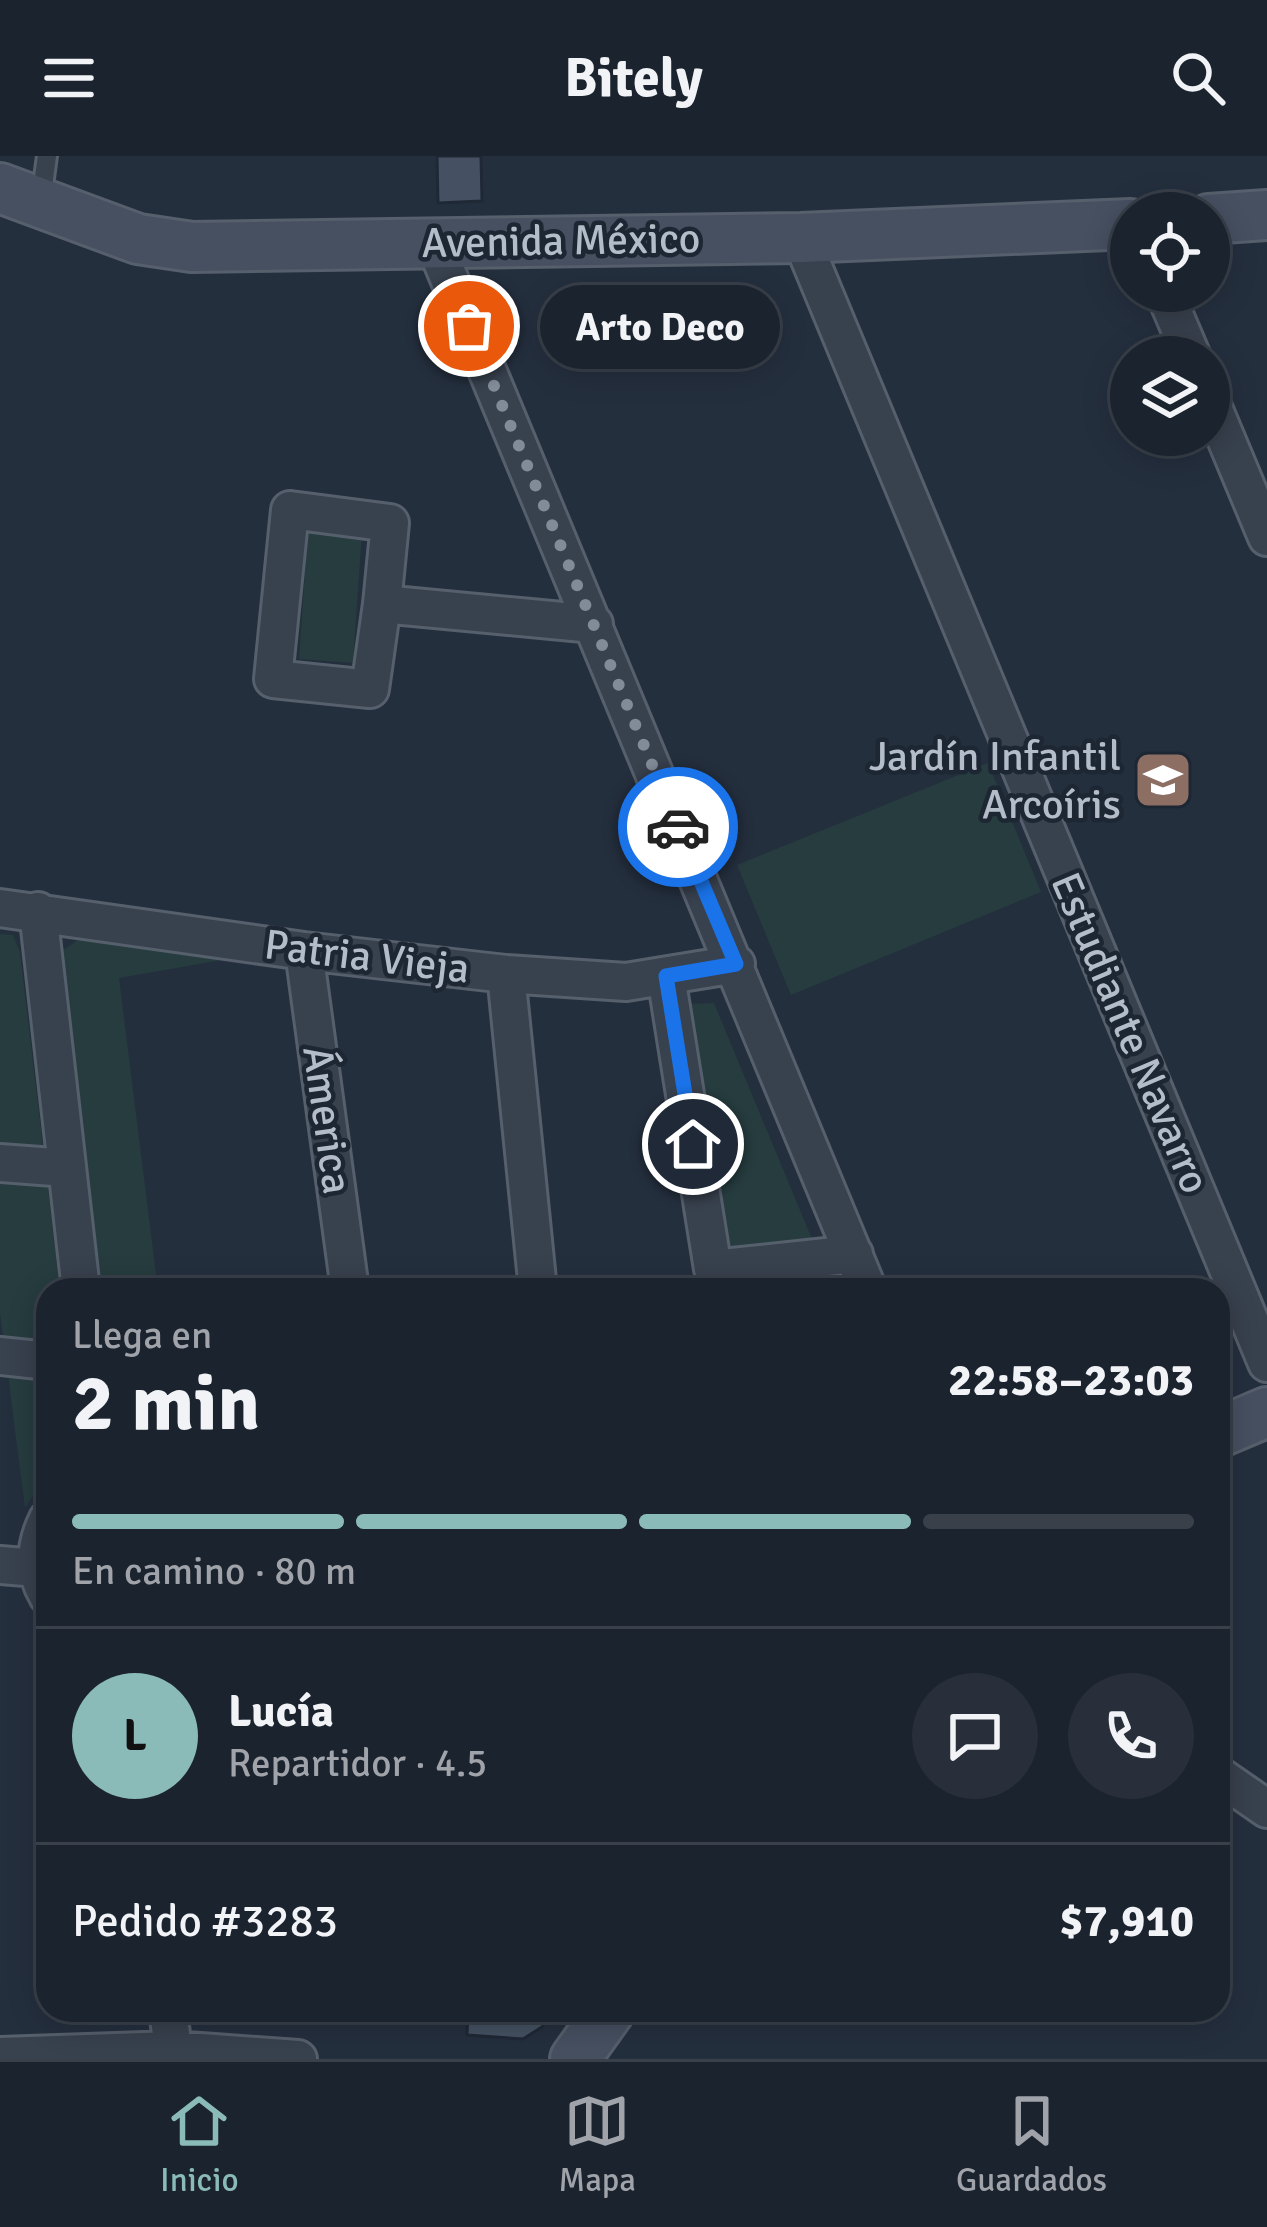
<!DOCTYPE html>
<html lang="es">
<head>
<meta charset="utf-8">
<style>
	:root { --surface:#1b232e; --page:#282f3a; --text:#f1f3f6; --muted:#a0a4aa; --line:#39404a; --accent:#8bbbb9 }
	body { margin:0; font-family:Signika,sans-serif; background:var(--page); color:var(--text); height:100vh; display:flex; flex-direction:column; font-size:45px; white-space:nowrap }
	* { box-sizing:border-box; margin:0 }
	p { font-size:39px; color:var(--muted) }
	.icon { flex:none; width:66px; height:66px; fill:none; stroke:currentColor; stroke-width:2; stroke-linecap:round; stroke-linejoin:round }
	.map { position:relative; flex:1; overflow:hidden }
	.side { position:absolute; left:36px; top:1122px; width:1194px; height:744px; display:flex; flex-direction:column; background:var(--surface); border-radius:36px; box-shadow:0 6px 30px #0003,0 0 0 3px var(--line) }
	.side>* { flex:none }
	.controls { position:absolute; left:1110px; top:36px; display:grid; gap:24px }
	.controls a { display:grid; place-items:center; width:120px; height:120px; border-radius:50%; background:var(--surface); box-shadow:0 6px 30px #0003,0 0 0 3px var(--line); font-size:60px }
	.pin { position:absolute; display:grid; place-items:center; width:102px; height:102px; color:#fff; margin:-51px; border:6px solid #fff; border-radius:50%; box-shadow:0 3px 12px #0007 }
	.courier { position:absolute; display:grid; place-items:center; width:120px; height:120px; margin:-60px; border:9px solid #1a73e8; border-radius:50%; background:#fff; color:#222; box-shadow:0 3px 15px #0007 }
	.bubble { position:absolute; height:84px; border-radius:42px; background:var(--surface); box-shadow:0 6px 30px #0003,0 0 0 3px var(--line); font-size:39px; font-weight:800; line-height:84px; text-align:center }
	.head em { font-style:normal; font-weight:800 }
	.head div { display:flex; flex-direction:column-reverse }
	.head { display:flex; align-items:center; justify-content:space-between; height:204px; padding:0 36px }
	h1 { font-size:78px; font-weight:800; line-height:90px }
	.bar { display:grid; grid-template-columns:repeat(4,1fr); gap:18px 12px; align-content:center; height:144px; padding:0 36px }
	.bar i { height:15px; border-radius:9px; background:var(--line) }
	.bar .selected { background:var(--accent) }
	.bar p { grid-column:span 4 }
	.line { display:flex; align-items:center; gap:30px; padding:0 36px; border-top:3px solid var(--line) }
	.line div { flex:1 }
	.round { display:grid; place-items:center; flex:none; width:126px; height:126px; border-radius:63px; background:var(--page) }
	header { display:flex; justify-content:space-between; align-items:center; height:156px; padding:0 36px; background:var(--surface); font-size:54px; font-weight:800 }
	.tabs { display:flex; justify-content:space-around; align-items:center; height:168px; border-top:3px solid var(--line); background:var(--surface); font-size:33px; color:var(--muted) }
	.tabs a { display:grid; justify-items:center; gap:6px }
	.tabs .selected { color:var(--accent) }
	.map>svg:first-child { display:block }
	.green { fill:#263c3f }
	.building { fill:#455162; stroke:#1f2835; stroke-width:3 }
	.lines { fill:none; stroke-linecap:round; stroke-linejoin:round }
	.lane-casing { stroke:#565f6c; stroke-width:24 }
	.street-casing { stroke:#565f6c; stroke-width:42 }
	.secondary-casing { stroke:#565f6c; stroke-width:54 }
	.lane { stroke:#38414e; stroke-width:18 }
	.street { stroke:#38414e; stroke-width:36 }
	.secondary { stroke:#465061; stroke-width:48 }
	.done { stroke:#828b98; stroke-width:12; stroke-dasharray:0 21.6 }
	.route { stroke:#1a73e8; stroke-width:15 }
	.labels { text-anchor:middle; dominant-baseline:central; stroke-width:9; stroke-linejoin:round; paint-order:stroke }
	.street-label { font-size:42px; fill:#b4bcc9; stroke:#1d2633 }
	.poi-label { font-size:42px; fill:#b4bcc9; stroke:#1d2633; text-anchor:end }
</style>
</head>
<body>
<header><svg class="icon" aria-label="menu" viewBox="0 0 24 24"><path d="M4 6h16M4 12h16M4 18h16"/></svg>Bitely<svg class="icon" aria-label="search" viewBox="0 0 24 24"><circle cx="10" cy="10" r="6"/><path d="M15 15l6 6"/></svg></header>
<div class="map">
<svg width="1267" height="1903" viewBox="0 0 1267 1903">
	<rect width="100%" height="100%" fill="#242f3e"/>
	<path class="green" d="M308,372L362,376L353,507L299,503Z
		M988,607L1041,736L791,839L737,709Z
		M0,778L13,779L20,796L60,1134H48V1323L40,1329L25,1352L0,1157Z
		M82,781L239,801L119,822L158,1134H98L58,798Z
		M714,847L817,1095L723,1103L683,848Z"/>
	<path class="building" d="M437,0H481L482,45L438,47Z
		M468,1854H551L553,1855L542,1871L523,1883L467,1879Z"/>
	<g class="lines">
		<g class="lane-casing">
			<path id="lane" d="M41,44L47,0"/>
		</g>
		<g class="street-casing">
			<path id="street" d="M801,82L1267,1207
				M434,86L868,1134
				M1164,135L1192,201
				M1209,242L1267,381
				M382,448L370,533L273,523L290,354L390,367L382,448L594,468
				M0,752L304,795L506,818L626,826L736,808
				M38,755L81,1134
				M304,795L350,1134
				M506,818L538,1134
				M666,820L713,1113L854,1098
				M0,1007L67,1012
				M0,1200L48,1205
				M48,1363C35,1389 33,1415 48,1440
				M0,1409L37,1412
				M1218,1619L1267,1653
				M168,1854L173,1894
				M0,1900L173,1894L298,1903"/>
		</g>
		<g class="secondary-casing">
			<path id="secondary" d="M0,32L138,83L192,91L801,82L1131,68
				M1209,63L1267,59
				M1218,1277L1267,1256
				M575,1903L610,1854"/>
		</g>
		<use href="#lane" class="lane"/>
		<use href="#street" class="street"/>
		<use href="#secondary" class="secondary"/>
	</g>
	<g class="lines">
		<path class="done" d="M469,170L678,671"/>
		<path class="route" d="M678,671L736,808L666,820L693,988"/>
	</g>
	<defs>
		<g id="school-square" transform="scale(3)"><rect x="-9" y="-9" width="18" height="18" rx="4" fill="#8d6e63" stroke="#1d2633"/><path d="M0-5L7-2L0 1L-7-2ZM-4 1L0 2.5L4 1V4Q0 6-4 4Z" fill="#fff"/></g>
	</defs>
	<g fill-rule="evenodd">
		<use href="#school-square" x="1163" y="624"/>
	</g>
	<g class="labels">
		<g class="street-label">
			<text transform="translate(561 85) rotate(-1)">Avenida México</text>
			<text transform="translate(367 801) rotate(7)">Patria Vieja</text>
			<text transform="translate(1130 877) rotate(67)">Estudiante Navarro</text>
			<text transform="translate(327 964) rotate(82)">Ámerica</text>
		</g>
		<g class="poi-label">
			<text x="1121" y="600">Jardín Infantil<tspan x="1121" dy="48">Arcoíris</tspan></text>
		</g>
	</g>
</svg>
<div class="controls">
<a><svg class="icon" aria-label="locate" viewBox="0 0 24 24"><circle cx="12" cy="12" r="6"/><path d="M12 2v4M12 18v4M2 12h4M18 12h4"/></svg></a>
<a><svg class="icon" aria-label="layers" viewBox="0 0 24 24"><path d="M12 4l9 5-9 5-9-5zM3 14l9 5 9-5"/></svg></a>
</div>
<div class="pin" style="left:469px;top:170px;background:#ea580c"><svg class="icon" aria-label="bag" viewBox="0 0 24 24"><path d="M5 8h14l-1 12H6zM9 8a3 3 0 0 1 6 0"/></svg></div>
<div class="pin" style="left:693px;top:988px;background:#1f2937"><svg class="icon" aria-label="home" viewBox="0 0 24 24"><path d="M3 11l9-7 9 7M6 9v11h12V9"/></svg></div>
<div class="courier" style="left:678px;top:671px"><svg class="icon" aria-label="car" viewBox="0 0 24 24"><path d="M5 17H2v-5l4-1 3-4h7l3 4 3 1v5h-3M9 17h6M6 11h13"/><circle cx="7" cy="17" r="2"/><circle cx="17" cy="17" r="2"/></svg></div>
<div class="bubble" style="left:540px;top:129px;width:240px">Arto Deco</div>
<section class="side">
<div class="head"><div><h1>2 min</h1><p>Llega en</p></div><em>22:58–23:03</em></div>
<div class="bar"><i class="selected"></i><i class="selected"></i><i class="selected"></i><i></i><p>En camino · 80 m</p></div>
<div class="line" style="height:216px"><b class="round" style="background:var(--accent);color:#111">L</b><div><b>Lucía</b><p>Repartidor · 4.5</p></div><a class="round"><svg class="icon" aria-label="chat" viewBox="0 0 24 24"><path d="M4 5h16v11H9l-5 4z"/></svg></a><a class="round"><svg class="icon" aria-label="phone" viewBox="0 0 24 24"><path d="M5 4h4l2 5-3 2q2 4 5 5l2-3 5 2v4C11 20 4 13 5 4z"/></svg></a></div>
<div class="line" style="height:156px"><div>Pedido #3283</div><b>$7,910</b></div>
</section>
</div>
<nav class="tabs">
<a class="selected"><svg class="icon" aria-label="home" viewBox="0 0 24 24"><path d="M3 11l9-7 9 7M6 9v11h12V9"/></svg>Inicio</a>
<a><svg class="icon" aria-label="map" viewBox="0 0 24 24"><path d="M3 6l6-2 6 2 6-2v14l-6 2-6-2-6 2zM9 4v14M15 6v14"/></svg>Mapa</a>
<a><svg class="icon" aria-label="saved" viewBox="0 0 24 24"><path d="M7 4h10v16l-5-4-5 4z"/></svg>Guardados</a>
</nav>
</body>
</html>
